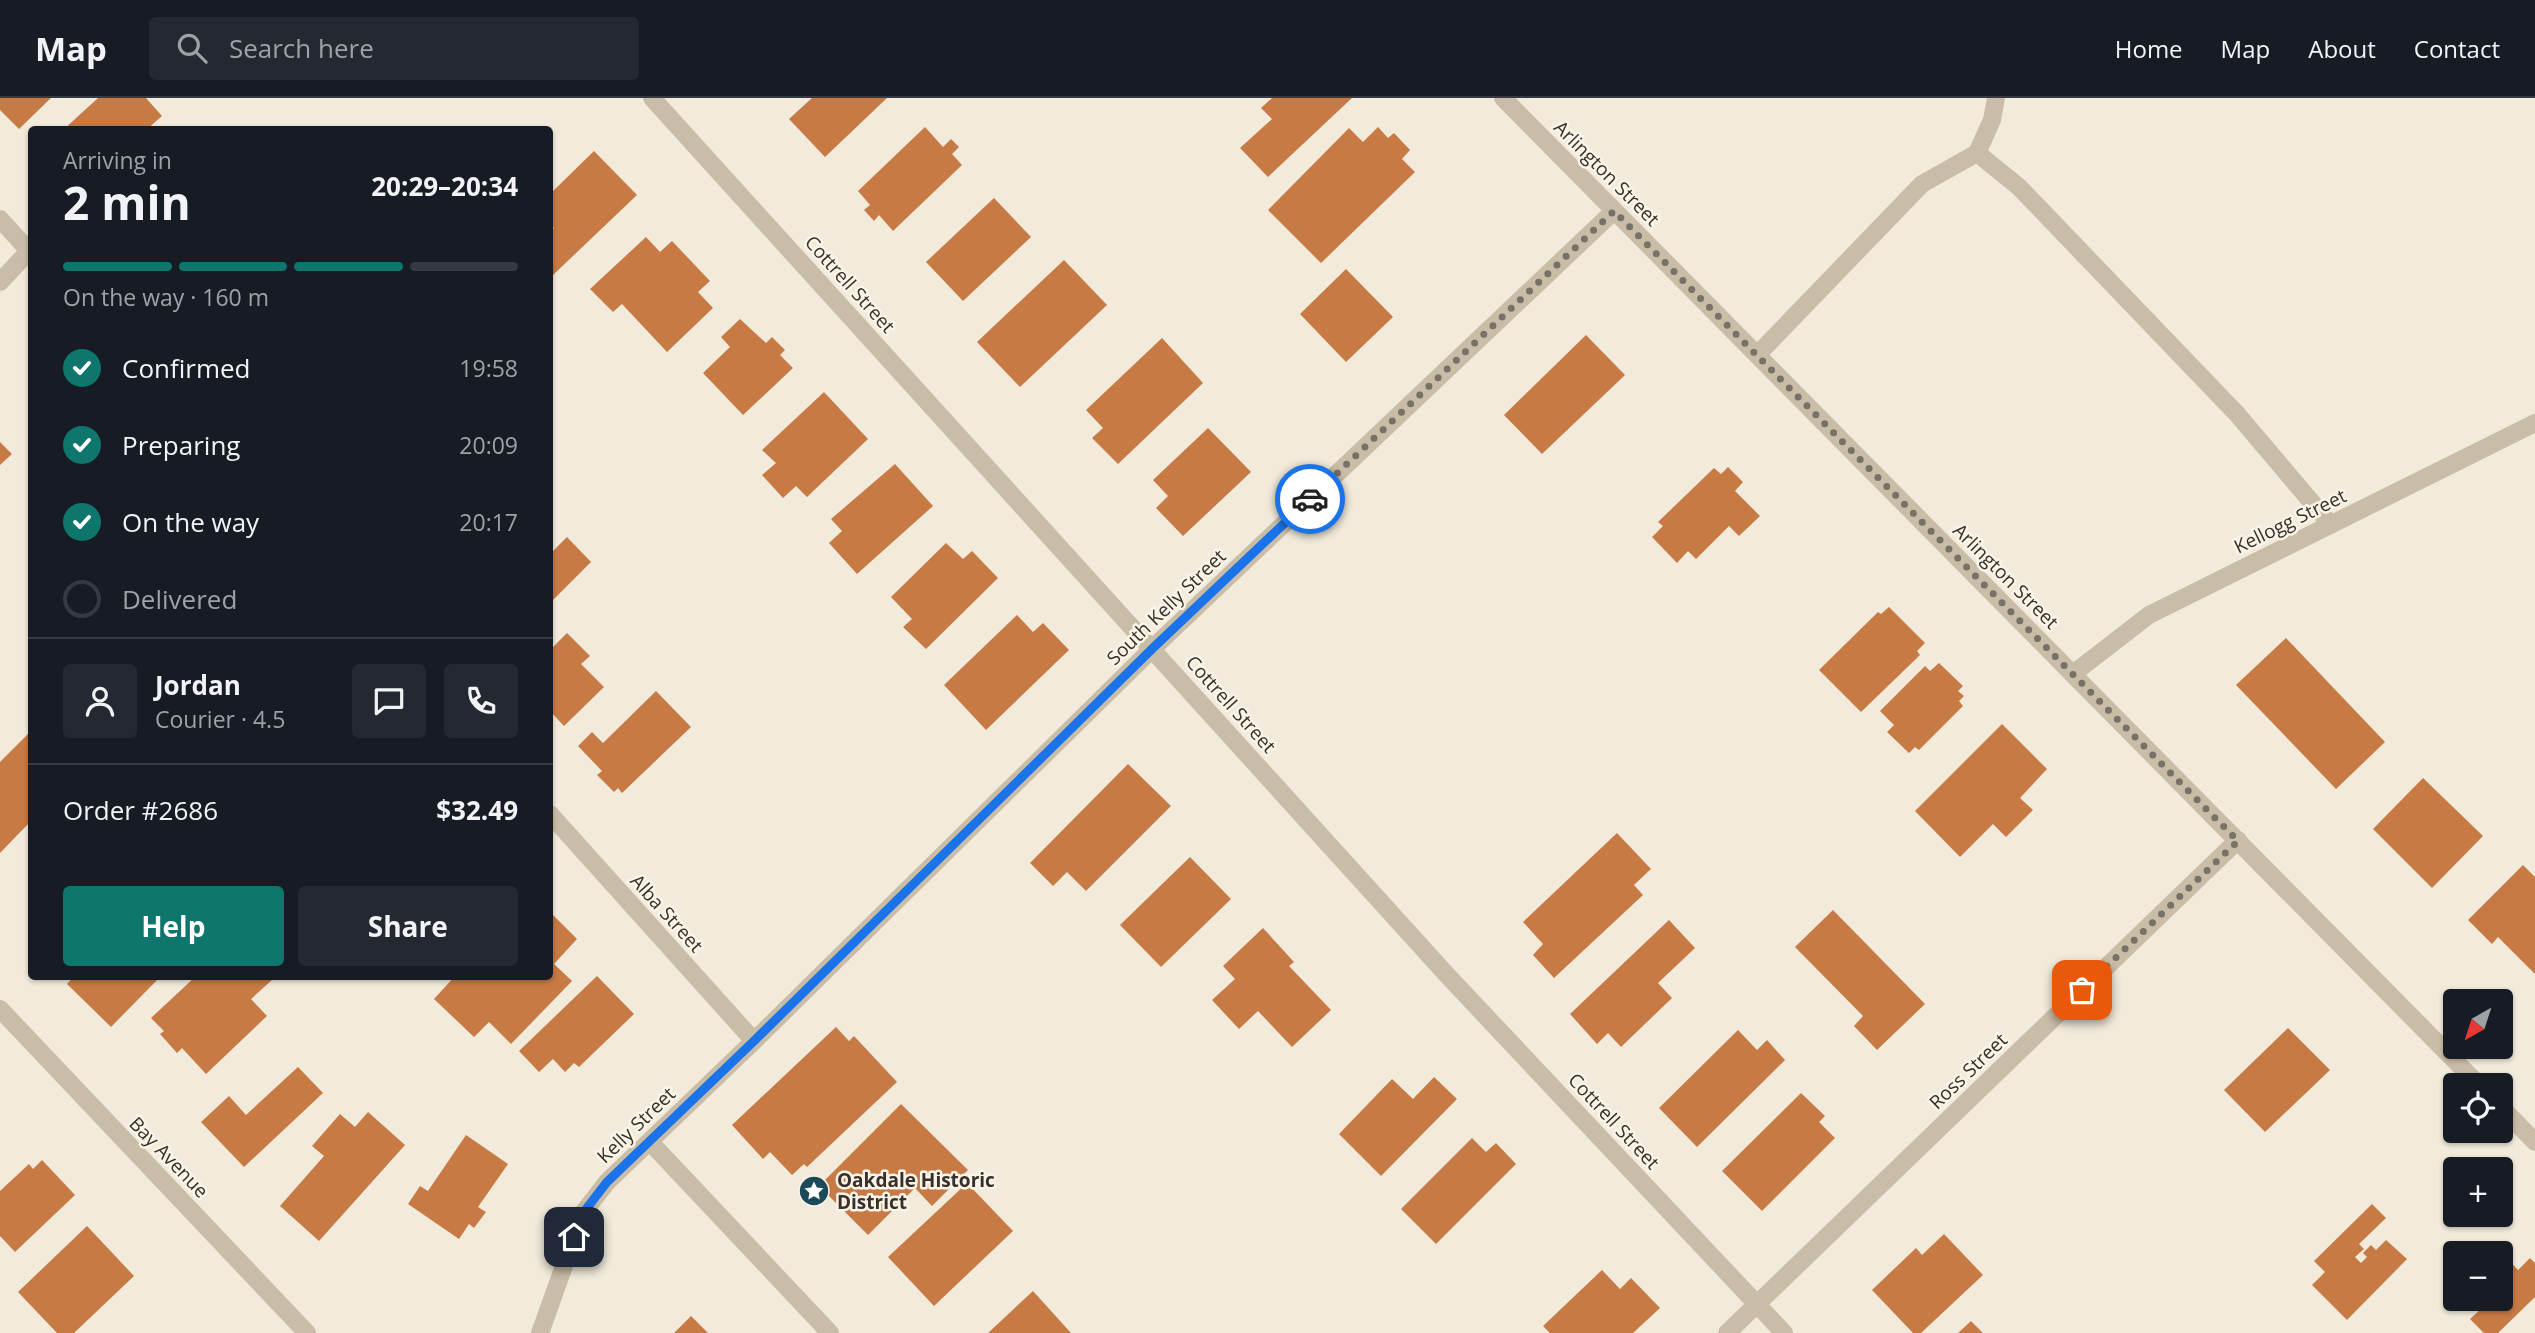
<!DOCTYPE html>
<html lang="en">
<head>
<meta charset="utf-8">
<style>
	:root { --surface:#171b24; --page:#242831; --text:#f1f3f6; --muted:#9ea1a6; --line:#363941; --accent:#0f766e }
	body { margin:0; font-family:"Open Sans",sans-serif; background:var(--page); color:var(--text); height:100vh; display:flex; flex-direction:column; font-size:26px; white-space:nowrap }
	* { box-sizing:border-box; margin:0 }
	p { font-size:23px; color:var(--muted) }
	.icon { flex:none; width:38px; height:38px; fill:none; stroke:currentColor; stroke-width:2; stroke-linecap:round; stroke-linejoin:round }
	.map { position:relative; flex:1; overflow:hidden }
	.details { position:absolute; left:28px; top:28px; width:525px; height:854px; display:flex; flex-direction:column; background:var(--surface); border-radius:7px; box-shadow:0 2px 5px #0004 }
	.details>* { flex:none }
	.needle { width:46px; rotate:219deg }
	.fabs { position:absolute; left:2443px; top:891px; display:grid; gap:14px }
	.fabs a { display:grid; place-items:center; width:70px; height:70px; border-radius:7px; background:var(--surface); box-shadow:0 2px 5px #0004; font-size:35px }
	.pin { position:absolute; display:grid; place-items:center; width:60px; height:60px; color:#fff; margin:-30px; border-radius:14px; box-shadow:0 4px 10px #0006 }
	.courier { position:absolute; display:grid; place-items:center; width:70px; height:70px; margin:-35px; border:5px solid #1a73e8; border-radius:50%; background:#fff; color:#222; box-shadow:0 2px 9px #0007 }
	.summary em { font-style:normal; font-weight:700 }
	.summary div { display:flex; flex-direction:column-reverse }
	.summary { display:flex; align-items:center; justify-content:space-between; height:119px; padding:0 35px }
	h1 { font-size:46px; font-weight:700; line-height:52px }
	.bar { display:grid; grid-template-columns:repeat(4,1fr); gap:10px 7px; align-content:center; height:84px; padding:0 35px }
	.bar i { height:9px; border-radius:5px; background:var(--line) }
	.bar .on { background:var(--accent) }
	.bar p { grid-column:span 4 }
	.line { display:flex; align-items:center; gap:18px; padding:0 35px; border-top:2px solid var(--line) }
	.line div { flex:1 }
	.round { display:grid; place-items:center; flex:none; width:74px; height:74px; border-radius:7px; background:var(--page) }
	ol { padding:0 35px; list-style:none }
	li { display:flex; align-items:center; gap:21px; height:77px }
	li p { margin-inline-start:auto }
	li .icon { padding:7px; border-radius:50%; background:var(--accent); color:#fff; stroke-width:4 }
	li:last-child { color:var(--muted) }
	li i { width:38px; height:38px; border:4px solid var(--line); border-radius:50% }
	.cta { display:flex; gap:14px; margin-top:auto; padding:14px 35px }
	.cta a { flex:1; height:80px; border-radius:7px; background:var(--accent); color:#fff; font-size:28px; font-weight:700; line-height:80px; text-align:center }
	.cta a+a { background:var(--page); color:var(--text) }
	header { display:flex; align-items:center; gap:42px; box-sizing:border-box; height:98px; padding:0 35px; background:var(--surface); border-bottom:2px solid var(--line) }
	header strong { font-size:33px }
	nav { display:flex; gap:38px; margin-inline-start:auto; font-size:24px }
	.search { width:490px; height:63px; background:var(--page); display:flex; align-items:center; gap:18px; box-sizing:border-box; padding:0 24px; border-radius:7px; color:var(--muted); font-size:26px }
	.map>svg:first-child { display:block }
	.building { fill:#c77a44 }
	.lines { fill:none; stroke-linecap:round; stroke-linejoin:round }
	.minor { stroke:#cabda7; stroke-width:18 }
	.done { stroke:#787167; stroke-width:7; stroke-dasharray:0 12.6 }
	.route { stroke:#1a73e8; stroke-width:9 }
	.labels { text-anchor:middle; dominant-baseline:central; stroke-width:5; stroke-linejoin:round; paint-order:stroke }
	.street-label { font-size:19px; fill:#372f28; stroke:#faf4e8 }
	.poi-label { font-size:19px; font-weight:bold; fill:#372f28; stroke:#faf4e8; text-anchor:start }
</style>
</head>
<body>
<header>
<strong>Map</strong>
<div class="search"><svg class="icon" aria-label="search" viewBox="0 0 24 24"><circle cx="10" cy="10" r="6"/><path d="M15 15l6 6"/></svg>Search here</div>
<nav><a>Home</a><a>Map</a><a>About</a><a>Contact</a></nav>
</header>
<div class="map">
<svg width="2535" height="1235" viewBox="0 0 2535 1235">
	<rect width="100%" height="100%" fill="#f2ebdb"/>
	<path class="building" d="M0,0H51L19,31L0,12Z
		M98,0H146L162,18L146,32H63Z
		M812,0H887L825,59L789,21Z
		M1272,0H1352L1268,79L1240,50L1272,21L1261,10Z
		M925,29L943,49L951,41L959,49L952,56L962,67L893,133L879,117L874,123L864,112L870,107L858,93Z
		M1378,29L1388,40L1394,35L1410,52L1402,61L1415,74L1321,165L1268,112L1349,30L1363,44Z
		M594,53L637,97L553,177L550,173V134L554,130L550,125V96Z
		M994,100L1031,139L963,203L926,164Z
		M646,139L660,154L672,143L710,183L698,194L713,210L667,254L622,206L613,214L590,191Z
		M1064,162L1107,207L1020,289L977,244Z
		M1346,171L1393,219L1346,264L1300,216Z
		M740,221L766,245L772,239L785,252L780,257L793,270L743,317L703,275L730,249L721,239Z
		M1586,237L1625,277L1542,356L1504,317Z
		M1162,240L1203,285L1118,366L1092,340L1103,330L1086,312Z
		M824,294L868,341L807,399L796,388L783,400L762,377L776,365L762,352Z
		M1208,330L1251,374L1183,438L1156,410L1168,398L1153,382Z
		M0,344L12,356L0,367Z
		M895,366L933,408L857,476L829,445L842,433L831,421Z
		M1728,369L1743,384L1735,393L1760,418L1739,438L1729,428L1696,461L1688,453L1677,465L1652,439L1663,428L1658,424L1714,370L1721,376Z
		M567,439L591,464L550,505V456Z
		M946,445L963,461L972,453L998,480L926,551L903,529L912,521L891,499Z
		M1889,509L1925,545L1917,553L1920,557L1861,614L1819,572L1878,514L1881,516Z
		M1017,517L1033,534L1043,525L1069,552L986,632L944,587Z
		M567,535L590,558L581,566L604,589L564,628L550,613V552Z
		M2286,540L2385,644L2336,691L2236,587Z
		M1939,565L1963,588L1958,593L1964,598L1959,603L1963,608L1919,652L1915,649L1909,655L1887,634L1894,627L1880,613L1925,568L1930,573Z
		M656,593L691,629L622,695L618,690L614,694L597,677L602,673L578,648L592,634L603,645Z
		M2002,626L2047,671L2020,700L2033,712L2006,739L1993,726L1960,759L1915,713Z
		M32,632V722L0,755V664Z
		M1128,666L1171,708L1086,793L1067,774L1053,788L1030,765Z
		M2423,680L2483,738L2432,790L2373,731Z
		M1617,735L1651,771L1634,787L1643,797L1554,880L1533,857L1543,846L1523,824Z
		M1190,759L1231,801L1161,869L1120,827Z
		M2523,767L2535,779V876L2498,839L2492,846L2468,822Z
		M1833,812L1925,906L1877,952L1854,928L1863,918L1795,849Z
		M550,814L577,841L554,866L572,883L511,946L489,924L474,939L434,901L455,878H550Z
		M1669,822L1695,850L1658,885L1672,900L1621,949L1608,935L1597,946L1570,916Z
		M1263,830L1294,864L1289,868L1331,912L1292,949L1258,913L1239,931L1212,902L1235,881L1223,868Z
		M74,878H161L111,929L67,886Z
		M196,878H271L273,881L251,901L267,918L206,976L182,950L177,955L160,936L164,933L151,920Z
		M597,878L634,916L579,969L574,965L565,974L553,961L539,974L519,953Z
		M836,929L849,943L854,938L897,984L807,1069L804,1066L792,1077L770,1054L763,1061L732,1027Z
		M2288,930L2330,972L2265,1034L2224,992Z
		M1738,932L1757,952L1767,942L1785,962L1697,1049L1659,1010Z
		M298,969L323,995L244,1069L201,1024L229,998L246,1017Z
		M1434,979L1457,1001L1381,1078L1339,1036L1392,981L1413,1001Z
		M1801,995L1825,1018L1819,1024L1835,1040L1762,1113L1722,1073Z
		M901,1006L968,1072L932,1108L915,1090L868,1137L819,1088Z
		M368,1014L405,1047L319,1143L280,1108L324,1058L312,1048L340,1016L355,1029Z
		M466,1037L508,1066L478,1109L486,1114L474,1130L469,1126L459,1141L408,1106L420,1088L428,1093Z
		M1472,1040L1486,1054L1496,1045L1516,1066L1436,1146L1401,1111Z
		M42,1062L75,1097L15,1154L0,1138V1093L29,1066L33,1071Z
		M967,1085L1013,1133L934,1208L888,1159Z
		M2372,1106L2386,1120L2359,1146L2364,1151L2355,1159L2361,1165L2367,1159L2363,1155L2371,1147L2376,1152L2386,1142L2407,1161L2347,1222L2312,1187L2325,1174L2314,1163Z
		M87,1128L134,1178L74,1235H57L18,1194Z
		M1944,1136L1983,1177L1921,1235H1913L1872,1192L1916,1150L1922,1157Z
		M2498,1151L2518,1172L2530,1160L2535,1165V1199L2498,1235H2484L2470,1221L2481,1211L2470,1200H2501V1155H2494Z
		M1602,1172L1620,1191L1631,1180L1660,1210L1633,1235H1550L1543,1228Z
		M1033,1193L1071,1235H988Z
		M691,1218L708,1235H674Z
		M1971,1223L1983,1235H1958Z"/>
	<g class="lines">
		<path class="minor" d="M652,0L1447,877L1784,1235
			M1503,0L2479,987
			M1977,55L2019,89L2237,316L2331,427
			M0,121L32,156
			M0,184L29,153
			M1757,257L1922,86L1977,55L1992,22L1996,0
			M2074,575L2149,517L2535,325
			M550,716L754,943
			M0,911L307,1235
			M2501,1009L2535,1044
			M650,1044L830,1235
			M540,1235L583,1115L607,1084L754,943L1153,550L1614,113
			M1727,1235L2238,742"/>
	</g>
	<g class="lines">
		<path class="done" d="M1310,401L1614,113L2238,743L2082,892"/>
		<path class="route" d="M574,1139L583,1115L607,1084L754,943L1153,550L1310,401"/>
	</g>
	<defs>
		<g id="sight-disc" transform="scale(1.575)"><circle r="9.5" fill="#1d4a59" stroke="#faf4e8"/><path d="M0-6L1.8-2.2L6-1.7L2.9 1.2L3.7 5.4L0 3.3L-3.7 5.4L-2.9 1.2L-6-1.7L-1.8-2.2Z" fill="#fff"/></g>
	</defs>
	<g fill-rule="evenodd">
		<use href="#sight-disc" x="814" y="1093"/>
	</g>
	<g class="labels">
		<g class="street-label">
			<text transform="translate(1607 75) rotate(45)">Arlington Street</text>
			<text transform="translate(850 186) rotate(48)">Cottrell Street</text>
			<text transform="translate(2290 423) rotate(-26)">Kellogg Street</text>
			<text transform="translate(2006 478) rotate(45)">Arlington Street</text>
			<text transform="translate(1166 509) rotate(-44)">South Kelly Street</text>
			<text transform="translate(1231 606) rotate(48)">Cottrell Street</text>
			<text transform="translate(667 815) rotate(48)">Alba Street</text>
			<text transform="translate(1968 973) rotate(-44)">Ross Street</text>
			<text transform="translate(1614 1023) rotate(47)">Cottrell Street</text>
			<text transform="translate(636 1027) rotate(-44)">Kelly Street</text>
			<text transform="translate(169 1059) rotate(46)">Bay Avenue</text>
		</g>
		<g class="poi-label">
			<text x="837" y="1082">Oakdale Historic<tspan x="837" dy="22">District</tspan></text>
		</g>
	</g>
</svg>
<div class="fabs">
<a><svg class="needle" viewBox="-14 -14 28 28"><path d="M0-13l5 13h-10z" fill="#e53935"/><path d="M0 13l5-13h-10z" fill="#9ea1a6"/></svg></a>
<a><svg class="icon" aria-label="locate" viewBox="0 0 24 24"><circle cx="12" cy="12" r="6"/><path d="M12 2v4M12 18v4M2 12h4M18 12h4"/></svg></a>
<a>+</a>
<a>−</a>
</div>
<div class="pin" style="left:2082px;top:892px;background:#ea580c"><svg class="icon" aria-label="bag" viewBox="0 0 24 24"><path d="M5 8h14l-1 12H6zM9 8a3 3 0 0 1 6 0"/></svg></div>
<div class="pin" style="left:574px;top:1139px;background:#1f2937"><svg class="icon" aria-label="home" viewBox="0 0 24 24"><path d="M3 11l9-7 9 7M6 9v11h12V9"/></svg></div>
<div class="courier" style="left:1310px;top:401px"><svg class="icon" aria-label="car" viewBox="0 0 24 24"><path d="M5 17H2v-5l4-1 3-4h7l3 4 3 1v5h-3M9 17h6M6 11h13"/><circle cx="7" cy="17" r="2"/><circle cx="17" cy="17" r="2"/></svg></div>
<section class="details">
<div class="summary"><div><h1>2 min</h1><p>Arriving in</p></div><em>20:29–20:34</em></div>
<div class="bar"><i class="on"></i><i class="on"></i><i class="on"></i><i></i><p>On the way · 160 m</p></div>
<ol>
<li><svg class="icon" aria-label="check" viewBox="0 0 24 24"><path d="M5 12l5 5 9-10"/></svg>Confirmed<p>19:58</p></li>
<li><svg class="icon" aria-label="check" viewBox="0 0 24 24"><path d="M5 12l5 5 9-10"/></svg>Preparing<p>20:09</p></li>
<li><svg class="icon" aria-label="check" viewBox="0 0 24 24"><path d="M5 12l5 5 9-10"/></svg>On the way<p>20:17</p></li>
<li><i></i>Delivered</li>
</ol>
<div class="line" style="height:126px"><a class="round"><svg class="icon" aria-label="person" viewBox="0 0 24 24"><circle cx="12" cy="8" r="4"/><path d="M4 21q1-7 8-7t8 7"/></svg></a><div><b>Jordan</b><p>Courier · 4.5</p></div><a class="round"><svg class="icon" aria-label="chat" viewBox="0 0 24 24"><path d="M4 5h16v11H9l-5 4z"/></svg></a><a class="round"><svg class="icon" aria-label="phone" viewBox="0 0 24 24"><path d="M5 4h4l2 5-3 2q2 4 5 5l2-3 5 2v4C11 20 4 13 5 4z"/></svg></a></div>
<div class="line" style="height:91px"><div>Order #2686</div><b>$32.49</b></div>
<div class="cta"><a>Help</a><a>Share</a></div>
</section>
</div>
</body>
</html>
